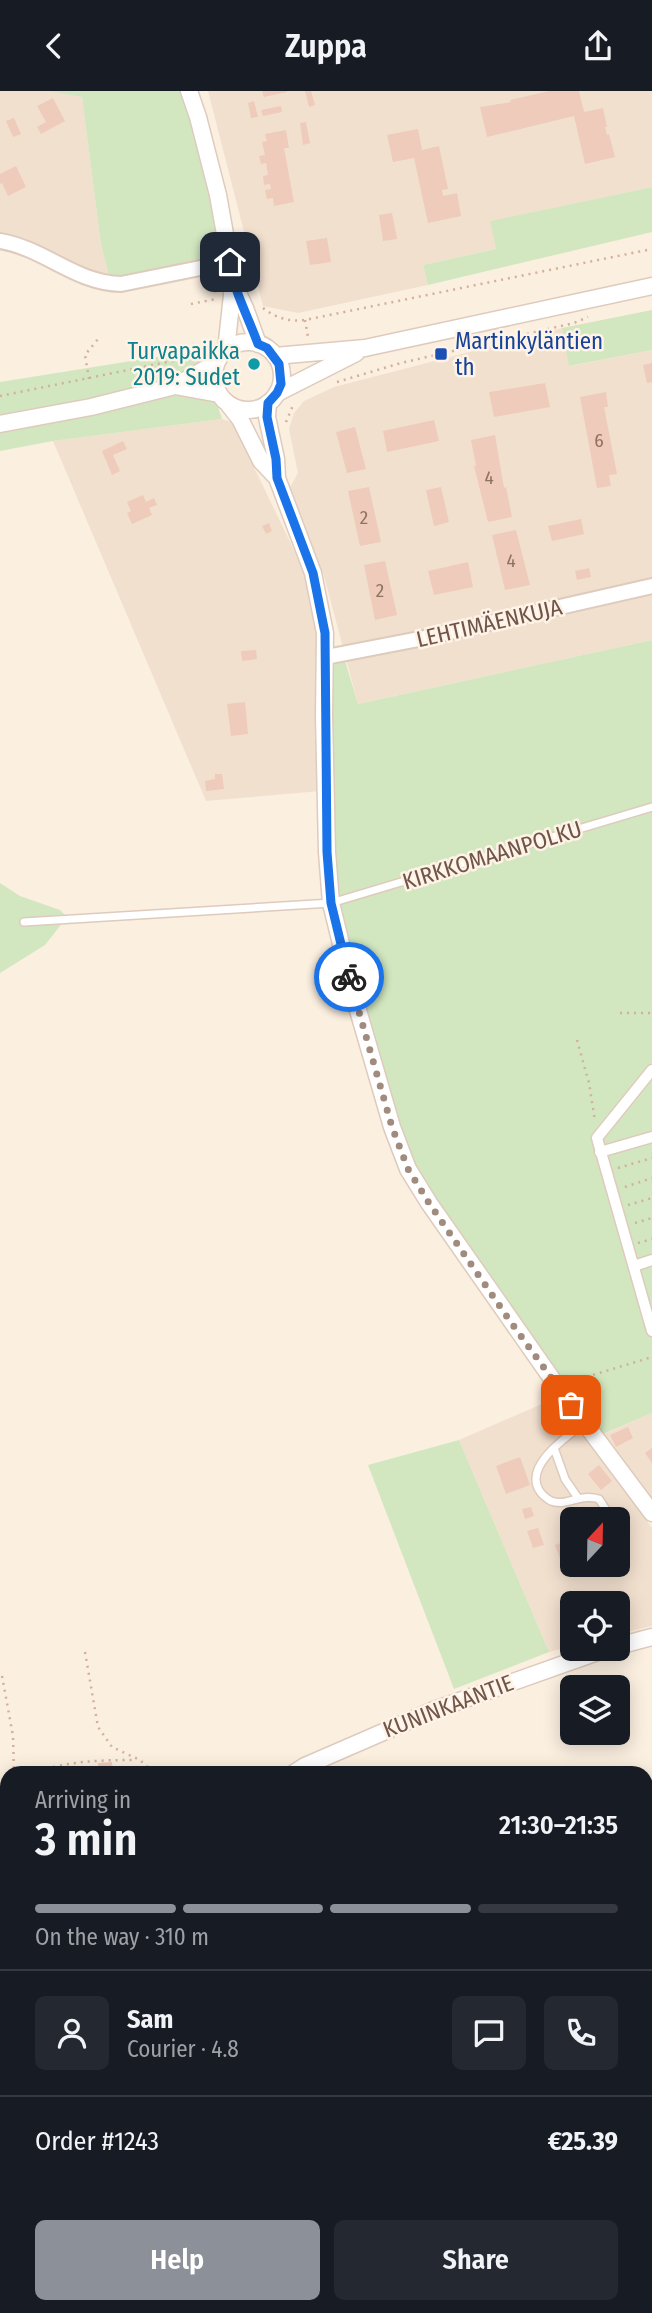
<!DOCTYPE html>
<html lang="en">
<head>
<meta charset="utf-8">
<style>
	:root { --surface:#171b24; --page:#242831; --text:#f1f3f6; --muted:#9ea1a6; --line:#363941; --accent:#8c9099 }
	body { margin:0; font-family:"Fira Sans Condensed",sans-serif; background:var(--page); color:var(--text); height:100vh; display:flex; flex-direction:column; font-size:26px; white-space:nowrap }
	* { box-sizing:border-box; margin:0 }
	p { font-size:23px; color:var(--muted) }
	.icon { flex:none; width:38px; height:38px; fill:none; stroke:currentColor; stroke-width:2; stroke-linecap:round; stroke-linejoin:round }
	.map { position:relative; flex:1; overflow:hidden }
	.drawer { position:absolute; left:0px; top:1675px; width:653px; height:548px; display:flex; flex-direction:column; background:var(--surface); border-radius:21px 21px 0 0; box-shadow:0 4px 18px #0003 }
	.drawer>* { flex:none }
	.needle { width:46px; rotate:22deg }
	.fabs { position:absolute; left:560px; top:1416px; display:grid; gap:14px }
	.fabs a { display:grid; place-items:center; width:70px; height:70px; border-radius:10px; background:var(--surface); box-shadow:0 4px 18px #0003; font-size:35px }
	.pin { position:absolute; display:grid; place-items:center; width:60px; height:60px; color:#fff; margin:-30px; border-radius:14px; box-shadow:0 4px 10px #0006 }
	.courier { position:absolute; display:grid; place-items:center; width:70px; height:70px; margin:-35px; border:5px solid #1a73e8; border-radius:50%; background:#fff; color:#222; box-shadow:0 2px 9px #0007 }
	.head em { font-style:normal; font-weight:600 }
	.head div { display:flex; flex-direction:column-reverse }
	.head { display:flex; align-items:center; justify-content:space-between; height:119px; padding:0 35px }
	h1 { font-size:46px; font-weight:600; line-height:52px }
	.bar { display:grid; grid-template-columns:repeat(4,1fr); gap:10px 7px; align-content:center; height:84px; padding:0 35px }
	.bar i { height:9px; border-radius:5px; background:var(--line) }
	.bar .on { background:var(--accent) }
	.bar p { grid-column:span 4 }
	.line { display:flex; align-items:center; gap:18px; padding:0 35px; border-top:2px solid var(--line) }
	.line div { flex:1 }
	.round { display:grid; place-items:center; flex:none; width:74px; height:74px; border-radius:10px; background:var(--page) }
	.action { display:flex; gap:14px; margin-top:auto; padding:14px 35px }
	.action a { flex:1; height:80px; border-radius:10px; background:var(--accent); color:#fff; font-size:28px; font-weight:600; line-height:80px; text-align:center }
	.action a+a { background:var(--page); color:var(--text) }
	header { display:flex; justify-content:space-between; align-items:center; height:91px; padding:0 35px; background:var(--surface); font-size:32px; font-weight:600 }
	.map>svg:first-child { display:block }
	.residential { fill:#f2e0cf; fill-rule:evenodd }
	.green { fill:#d2e7c0 }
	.building { fill:#eecbba }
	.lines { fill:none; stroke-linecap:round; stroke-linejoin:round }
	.service-casing { stroke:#decbbd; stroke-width:10 }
	.pedestrian-casing { stroke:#decbbd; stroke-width:13 }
	.minor-casing { stroke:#decbbd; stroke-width:18 }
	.tertiary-casing { stroke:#decbbd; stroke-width:19 }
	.path { stroke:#d3af9d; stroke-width:2.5; stroke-dasharray:2 5; stroke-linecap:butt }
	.service { stroke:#fff; stroke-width:7 }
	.pedestrian { stroke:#fff; stroke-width:10 }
	.minor { stroke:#fff; stroke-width:14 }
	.tertiary { stroke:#fff; stroke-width:16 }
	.done { stroke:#a18b7e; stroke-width:7; stroke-dasharray:0 12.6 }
	.route { stroke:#1a73e8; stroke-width:9 }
	.transit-dot { fill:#1a4fb4; stroke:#fef3e6; stroke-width:2.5 }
	.culture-dot { fill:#0f9aa8; stroke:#fef3e6; stroke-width:2.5 }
	.labels { text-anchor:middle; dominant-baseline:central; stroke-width:5; stroke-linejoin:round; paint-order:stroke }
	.number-label { font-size:19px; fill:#907265 }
	.transit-label { font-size:23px; fill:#164399; stroke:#fef3e6; text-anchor:start }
	.culture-label { font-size:23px; fill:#0d838f; stroke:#fef3e6; text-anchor:end }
	.street-label { font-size:23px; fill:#705549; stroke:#fef3e6 }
</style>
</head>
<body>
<header><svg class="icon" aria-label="back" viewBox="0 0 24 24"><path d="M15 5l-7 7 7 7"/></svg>Zuppa<svg class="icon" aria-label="share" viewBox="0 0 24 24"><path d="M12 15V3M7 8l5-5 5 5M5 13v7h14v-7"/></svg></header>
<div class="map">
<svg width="652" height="2222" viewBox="0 0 652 2222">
	<rect width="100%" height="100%" fill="#fbefe0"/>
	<path class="residential" d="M0,0H48L82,5L101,154L111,193L0,150Z
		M208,0H652V96L491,130L496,158L423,174L428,194L298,222L263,215Z
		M562,237L570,275L652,259V549L358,613L324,485L289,398L298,382L289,338L294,322L304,310L334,296Z
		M222,328L231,331L235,337L305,482L320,564L321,700L206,710L53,350Z
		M558,1306L652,1437V1535L618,1543V1512H572V1555L549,1561L459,1349ZM572,1428H618V1474H572Z
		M652,1322V1408L604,1343Z
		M7,2147V2216H56L57,2222H0V2149Z"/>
	<path class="green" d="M48,0H189L228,160C189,170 151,188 111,193L101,154L82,6Z
		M652,96V141L428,194L423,174L496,158L490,130Z
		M652,219V259L569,275L562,237Z
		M194,260L200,261L222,328L53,350L0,360V291Z
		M652,549V1322L596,1346L408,1078L331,812L326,566L343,563L358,613Z
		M0,792L20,805L60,819L67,826L45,854L0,882Z
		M459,1349L549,1561L454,1598L368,1374Z
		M652,1937V2033L646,2032V1969Z
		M56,2216H208L211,2222H57Z"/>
	<path class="building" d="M262,0H287V1L264,6Z
		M305,0H311L315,14L309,16Z
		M549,0H579L584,21L603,17L607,36H605L607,44L609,43L615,66L585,73L574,25L487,46L480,16L511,11L510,9Z
		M53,7L65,30L41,43L37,36L46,31L37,15Z
		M254,10L258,26L251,27L248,12Z
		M281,15L282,21L263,25L261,19Z
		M14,27L21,43L13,46L6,30Z
		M306,31L310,52L303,54L300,32Z
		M418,38L422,59L439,55L448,98L442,99L443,105L457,102L461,125L428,132L414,67L393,71L387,44Z
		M286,39L289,57H284L294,111L274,115L273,107L267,108L265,99L271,98L270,93L264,94L263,85L268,84L266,72L261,73L259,65L265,64L262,51L267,50L265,43Z
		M16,75L26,96L8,105L2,92L0,93V83Z
		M392,122L397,148L383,150L379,124Z
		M327,147L331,171L310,174L306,150Z
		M652,272V291L647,292L643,274Z
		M545,292L550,316L494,326L489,301Z
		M606,301L608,316H604L617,383L609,384L611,395L597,397L580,306Z
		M434,329L439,350L387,361L383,340Z
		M355,336L366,378L347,382L336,341Z
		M495,344L504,397L506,396L512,426L488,431L474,375H476L471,349Z
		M123,350L127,358L113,364L120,380L112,384L102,360Z
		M369,396L381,451L360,455L348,400Z
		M441,396L449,431L434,435L426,399Z
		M143,404L146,411L154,407L157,414L149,417L152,424L132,433L127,422L131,420L127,411Z
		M581,428L584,443L552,450L548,435Z
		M269,432L272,440L266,443L262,435Z
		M516,439L530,494L505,499L492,444Z
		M385,470L397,524L375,529L364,474Z
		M468,471L473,496L434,504L428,480Z
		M589,477L591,486L577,489L575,480Z
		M256,559L257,568L242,570L241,560Z
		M245,611L248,643L231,645L227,613Z
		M215,683H222L224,698L206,700L205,690L215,688Z
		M555,1323L560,1330L545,1339L541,1332Z
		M628,1336L633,1347L616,1356L610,1344Z
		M652,1357V1372L645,1362Z
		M520,1366L530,1394L506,1403L496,1375Z
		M599,1374L612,1390L601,1399L588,1383Z
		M531,1416L534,1425L525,1428L522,1418Z
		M538,1437L544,1454L533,1457L527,1440Z
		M572,1448V1469L562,1473L555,1454Z
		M112,1671L113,1682H99L98,1672Z"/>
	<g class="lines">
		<g class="service-casing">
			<path id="service" d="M24,831L331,812L652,716
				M584,1332C568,1345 524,1374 539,1399C541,1403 547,1408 551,1410C567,1416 579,1402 599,1408L612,1428
				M554,1357L565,1388L578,1407"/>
		</g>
		<g class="pedestrian-casing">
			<path id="pedestrian" d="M652,979L597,1047L652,1240
				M600,1061L652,1046
				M634,1175L652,1169"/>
		</g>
		<g class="minor-casing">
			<path id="minor" d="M0,150C46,158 75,192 121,193L230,171
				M326,566L424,547L652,495"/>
		</g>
		<g class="tertiary-casing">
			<path id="tertiary" d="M189,0L198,26L218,104L230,171L232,204L226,259
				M233,191L245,217L258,253
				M214 285a34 34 0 1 1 68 0a34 34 0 1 1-68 0Z
				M275,265L365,257L652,195
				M175,295L219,303
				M277,302L356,262
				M268,312L267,326L276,368L277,387L313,482L325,542L324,625L327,761L331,812L353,902L392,1036L408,1078L429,1112L557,1295L652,1422
				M229,314L240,328L261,370L277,387
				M0,333L91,316L175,295L216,272
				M618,1555L652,1546
				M294,1682L305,1675L434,1619L606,1558
				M0,1832H7
				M646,1969L652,1937
				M646,2146L652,2194"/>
		</g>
		<path class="path" d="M212,188L215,202
			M191,213L216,208
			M263,217C276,227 289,231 305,229L652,158
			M305,229L308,246
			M89,288L85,264L98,248
			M337,291L401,272L574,232L588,226
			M0,305L192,266L210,249
			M286,331L294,312
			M620,922H652
			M577,949L589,992L595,1030
			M618,1077L652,1067
			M625,1096L652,1087
			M628,1114L652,1107
			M635,1132L652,1127
			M638,1152L652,1148
			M573,1290L652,1266
			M85,1561L98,1636L112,1656L140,1669L154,1682
			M2,1585L13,1645L14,1682
			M33,1682C67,1670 100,1669 136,1669
			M112,2222L119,2216"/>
		<use href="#service" class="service"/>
		<use href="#pedestrian" class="pedestrian"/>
		<use href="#minor" class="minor"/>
		<use href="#tertiary" class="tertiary"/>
	</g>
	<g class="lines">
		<path class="done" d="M349,886L392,1036L408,1078L429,1112L510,1230L571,1314"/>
		<path class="route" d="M230,171C233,199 248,225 258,253L267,257L279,273L281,293L277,302L268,312L267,326L276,368L277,387L313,482L325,542L327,761L331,812L349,886"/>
	</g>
	<rect class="transit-dot" x="434" y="256" width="14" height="14" rx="3.5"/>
	<circle class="culture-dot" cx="254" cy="273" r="7"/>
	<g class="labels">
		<g class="number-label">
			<text x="599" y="349">6</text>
			<text x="489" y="386">4</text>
			<text x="364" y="426">2</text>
			<text x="511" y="469">4</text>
			<text x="380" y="499">2</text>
		</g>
		<g class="transit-label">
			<text x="455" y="250">Martinkyläntien<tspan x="455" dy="26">th</tspan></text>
		</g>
		<g class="culture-label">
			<text x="240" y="260">Turvapaikka<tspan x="240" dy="26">2019: Sudet</tspan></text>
		</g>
		<g class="street-label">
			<text transform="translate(489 532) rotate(-13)">LEHTIMÄENKUJA</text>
			<text transform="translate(492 764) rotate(-17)">KIRKKOMAANPOLKU</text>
			<text transform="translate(448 1615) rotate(-21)">KUNINKAANTIE</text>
		</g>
	</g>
</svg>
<div class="fabs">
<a><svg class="needle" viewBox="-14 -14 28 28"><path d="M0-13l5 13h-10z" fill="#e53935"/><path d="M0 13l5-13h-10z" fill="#9ea1a6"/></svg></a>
<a><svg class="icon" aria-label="locate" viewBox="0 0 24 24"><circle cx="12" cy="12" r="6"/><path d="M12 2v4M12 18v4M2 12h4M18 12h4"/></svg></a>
<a><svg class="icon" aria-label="layers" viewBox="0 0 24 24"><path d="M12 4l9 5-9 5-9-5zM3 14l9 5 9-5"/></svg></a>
</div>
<div class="pin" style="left:571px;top:1314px;background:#ea580c"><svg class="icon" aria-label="bag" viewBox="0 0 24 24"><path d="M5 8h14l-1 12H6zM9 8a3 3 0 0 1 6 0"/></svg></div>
<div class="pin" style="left:230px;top:171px;background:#1f2937"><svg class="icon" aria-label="home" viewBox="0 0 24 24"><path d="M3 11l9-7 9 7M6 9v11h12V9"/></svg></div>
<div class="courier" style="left:349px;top:886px"><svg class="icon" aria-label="bike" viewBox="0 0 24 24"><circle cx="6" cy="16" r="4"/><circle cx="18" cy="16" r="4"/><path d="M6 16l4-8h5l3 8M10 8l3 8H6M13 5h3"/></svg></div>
<section class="drawer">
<div class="head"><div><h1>3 min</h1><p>Arriving in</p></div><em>21:30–21:35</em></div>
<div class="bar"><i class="on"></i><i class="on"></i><i class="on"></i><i></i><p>On the way · 310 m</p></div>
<div class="line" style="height:126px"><a class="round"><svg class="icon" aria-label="person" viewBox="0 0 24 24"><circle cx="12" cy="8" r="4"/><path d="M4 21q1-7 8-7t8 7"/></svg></a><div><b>Sam</b><p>Courier · 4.8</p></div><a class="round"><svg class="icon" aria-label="chat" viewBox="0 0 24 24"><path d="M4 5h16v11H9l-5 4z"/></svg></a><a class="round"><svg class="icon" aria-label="phone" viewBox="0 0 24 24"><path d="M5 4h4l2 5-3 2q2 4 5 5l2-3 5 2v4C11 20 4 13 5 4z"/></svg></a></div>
<div class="line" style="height:91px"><div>Order #1243</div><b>€25.39</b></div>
<div class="action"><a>Help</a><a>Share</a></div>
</section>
</div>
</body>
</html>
